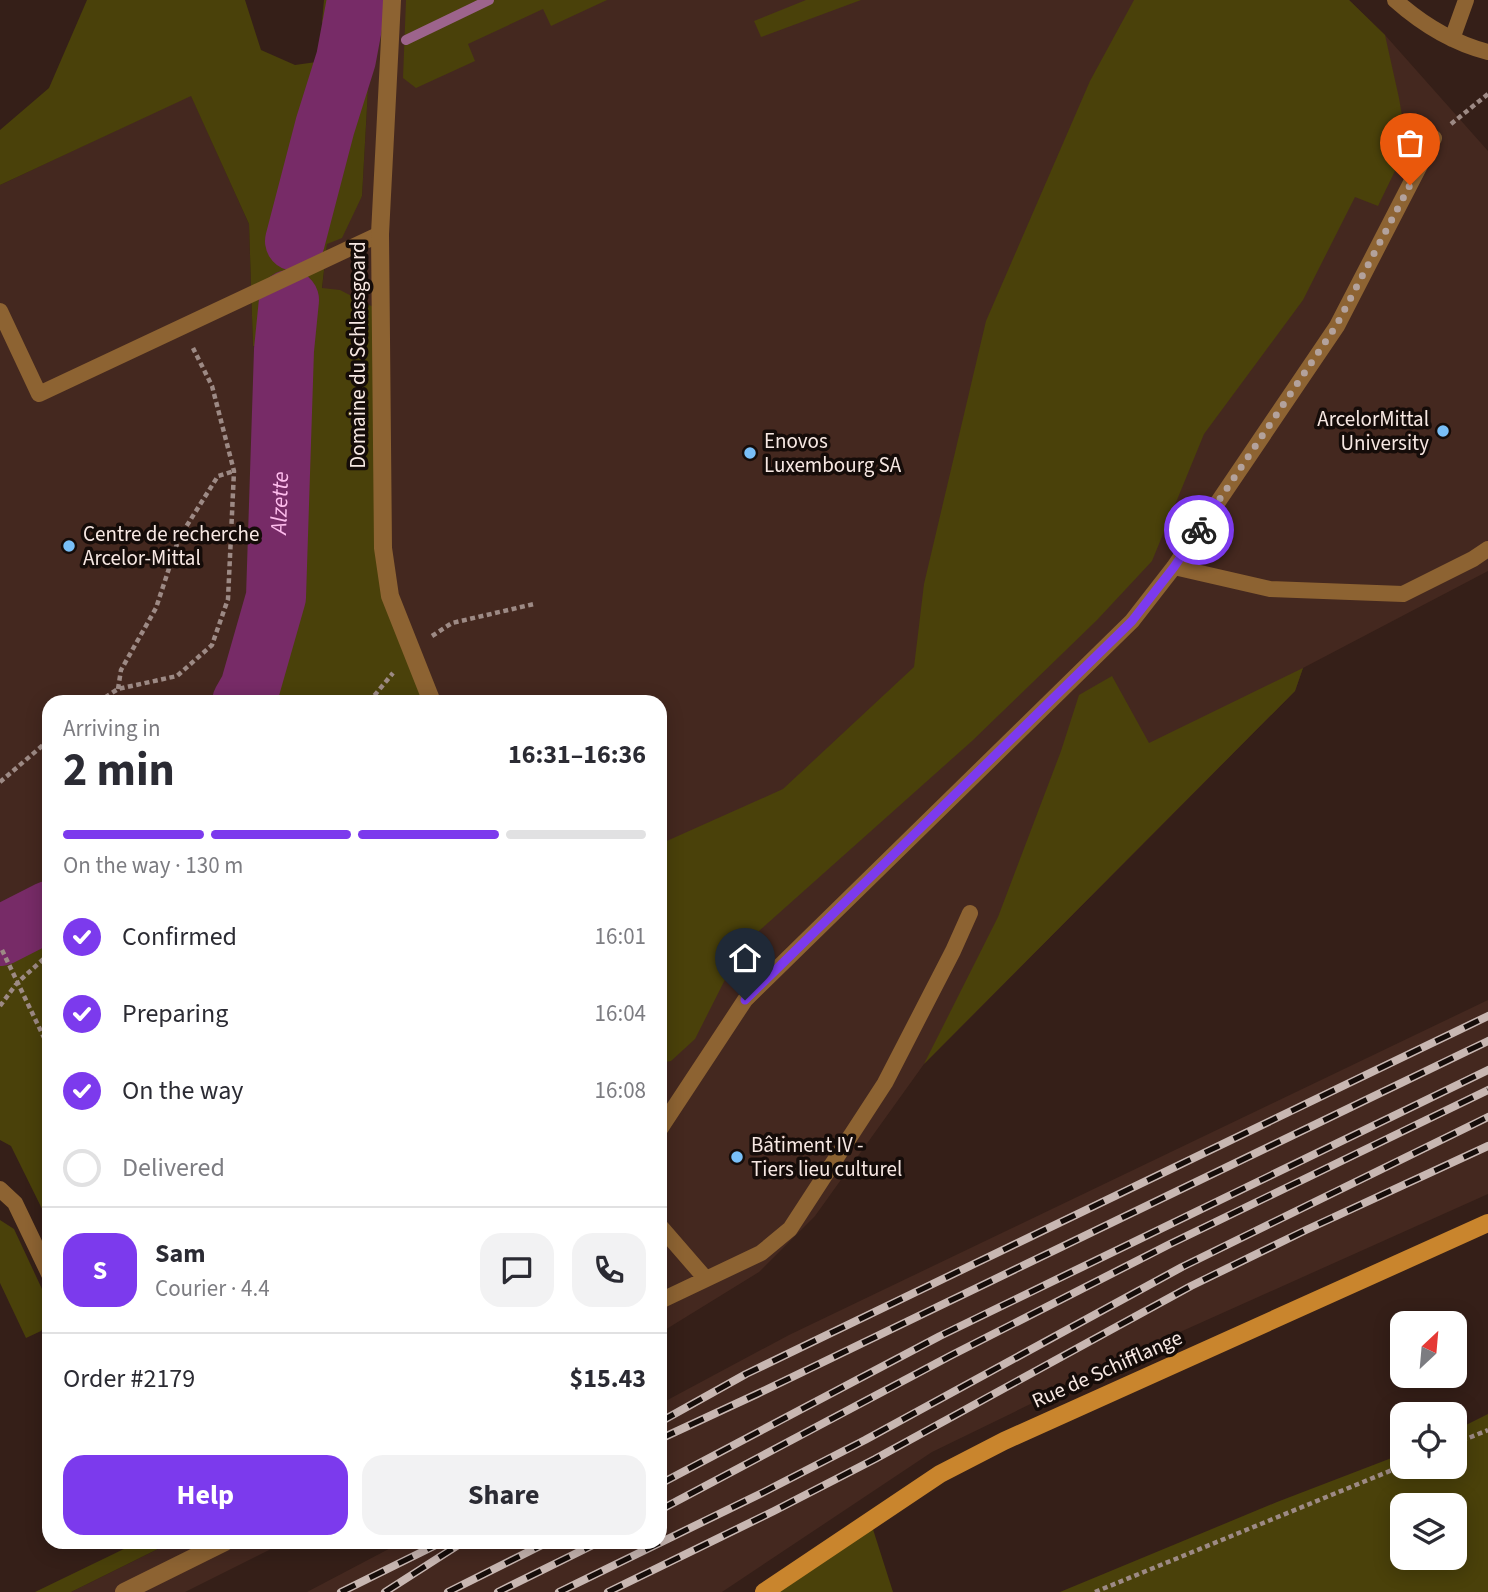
<!DOCTYPE html>
<html lang="en">
<head>
<meta charset="utf-8">
<style>
	:root { --surface:#fff; --page:#f2f2f3; --text:#2b2b33; --muted:#7c7c81; --line:#e1e1e2; --accent:#7c3aed }
	body { margin:0; font-family:"Source Sans 3",sans-serif; background:var(--page); color:var(--text); height:100vh; display:flex; flex-direction:column; font-size:26px; white-space:nowrap }
	* { box-sizing:border-box; margin:0 }
	p { font-size:23px; color:var(--muted) }
	.icon { flex:none; width:38px; height:38px; fill:none; stroke:currentColor; stroke-width:2; stroke-linecap:round; stroke-linejoin:round }
	.map { position:relative; flex:1; overflow:hidden }
	.side { position:absolute; left:42px; top:695px; width:625px; height:854px; display:flex; flex-direction:column; background:var(--surface); border-radius:21px; box-shadow:0 4px 18px #0003 }
	.side>* { flex:none }
	.needle { width:46px; rotate:26deg }
	.controls { position:absolute; left:1390px; top:1311px; display:grid; gap:14px }
	.controls a { display:grid; place-items:center; width:77px; height:77px; border-radius:14px; background:var(--surface); box-shadow:0 4px 18px #0003; font-size:35px }
	.pin { position:absolute; display:grid; place-items:center; width:60px; height:60px; color:#fff; margin:-72px -30px; border-radius:50% 50% 50% 0; rotate:-45deg; box-shadow:0 0 7px #0007 }
	.pin .icon { rotate:45deg }
	.courier { position:absolute; display:grid; place-items:center; width:70px; height:70px; margin:-35px; border:5px solid #7c3aed; border-radius:50%; background:#fff; color:#222; box-shadow:0 2px 9px #0007 }
	.headline em { font-style:normal; font-weight:700 }
	.headline div { display:flex; flex-direction:column-reverse }
	.headline { display:flex; align-items:center; justify-content:space-between; height:119px; padding:0 21px }
	h1 { font-size:46px; font-weight:700; line-height:52px }
	.bar { display:grid; grid-template-columns:repeat(4,1fr); gap:10px 7px; align-content:center; height:84px; padding:0 21px }
	.bar i { height:9px; border-radius:5px; background:var(--line) }
	.bar .selected { background:var(--accent) }
	.bar p { grid-column:span 4 }
	.line { display:flex; align-items:center; gap:18px; padding:0 21px; border-top:2px solid var(--line) }
	.line div { flex:1 }
	.round { display:grid; place-items:center; flex:none; width:74px; height:74px; border-radius:21px; background:var(--page) }
	ol { padding:0 21px; list-style:none }
	li { display:flex; align-items:center; gap:21px; height:77px }
	li p { margin-inline-start:auto }
	li .icon { padding:7px; border-radius:50%; background:var(--accent); color:#fff; stroke-width:4 }
	li:last-child { color:var(--muted) }
	li i { width:38px; height:38px; border:4px solid var(--line); border-radius:50% }
	.button { display:flex; gap:14px; margin-top:auto; padding:14px 21px }
	.button a { flex:1; height:80px; border-radius:21px; background:var(--accent); color:#fff; font-size:28px; font-weight:700; line-height:80px; text-align:center }
	.button a+a { background:var(--page); color:var(--text) }
	.map>svg:first-child { display:block }
	.built { fill:#44281f }
	.green { fill:#4a410a; fill-rule:evenodd }
	.lines { fill:none; stroke-linecap:round; stroke-linejoin:round }
	.stream { stroke:#9d648c; stroke-width:10 }
	.river { stroke:#772b67; stroke-width:60 }
	.path { stroke:#9d8a85; stroke-width:4.5; stroke-dasharray:5 3.5; stroke-linecap:butt }
	.lane { stroke:#8d6332; stroke-width:16 }
	.street { stroke:#8d6332; stroke-width:18 }
	.secondary { stroke:#c9852d; stroke-width:18 }
	.rail-casing { stroke:#c8b7b2; stroke-width:8 }
	.rail { stroke:#150c09; stroke-width:5; stroke-dasharray:16; stroke-linecap:butt }
	.done { stroke:#b3a29c; stroke-width:7; stroke-dasharray:0 12.6 }
	.route { stroke:#7c3aed; stroke-width:9 }
	.poi-dot { fill:#79bff8; stroke:#150c09; stroke-width:2.5 }
	.labels { text-anchor:middle; dominant-baseline:central; stroke-width:7; stroke-linejoin:round; paint-order:stroke }
	.street-label { font-size:21px; fill:#f7e8e3; stroke:#150c09 }
	.poi-label { font-size:21px; fill:#f7e8e3; stroke:#150c09; text-anchor:start }
	.water-label { font-size:23px; font-style:italic; fill:#febded; stroke:#150c09 }
</style>
</head>
<body>
<div class="map">
<svg width="1488" height="1592" viewBox="0 0 1488 1592">
	<rect width="100%" height="100%" fill="#351f18"/>
	<path class="built" d="M373,0H1349L1385,35L1488,151V571L1303,668L1295,691L924,1064L815,1216L759,1272L660,1333V702H432L411,651L322,289L327,244L362,196Z
		M191,95L249,224L253,346L284,350L276,597L250,688L242,702H49V871L45,873L49,884V911L0,936V185Z
		M1488,1000V1194L1160,1341L932,1452L722,1592H307L402,1542H660V1404L789,1335Z
		M172,1542H285L185,1592H71Z"/>
	<path class="green" d="M87,0H245L261,50L295,65L345,58L322,22L324,0H373L362,196L342,238L327,244L322,288L340,290L381,311L383,548L432,702H242L250,688L276,597L284,350L253,346L249,224L191,96L0,185V130L49,88Z
		M406,0H607L551,26L543,9L468,44L475,61L416,88L403,78Z
		M806,0H861L761,37L754,21Z
		M1134,0H1349L1385,35L1399,98L1407,146L1378,206L1355,197L1303,300L1204,434L1152,561L1097,620L972,741L742,946L695,1039L671,1061L660,1063V844L783,789L914,667L924,584L986,321L1090,81Z
		M1303,668L1295,691L924,1064L998,917L1061,751L1079,695L1112,676L1149,743Z
		M49,911V1223L11,1146L0,1140V936Z
		M0,1220L14,1229L49,1304L48,1320L41,1331L26,1338L0,1283Z
		M1488,1414V1592H1060L1277,1502L1402,1454V1466H1454V1431ZM1402,1505H1454V1558H1402Z
		M870,1520L893,1592H764Z
		M125,1542H172L71,1592H35L128,1547Z"/>
	<g class="lines">
		<path class="stream" d="M406,40L489,0"/>
		<g class="river">
			<path d="M295,241L325,126L346,59L357,0"/>
			<path id="s1" d="M242,702L250,688L276,597L284,350L289,300"/>
			<path d="M0,936L49,911"/>
		</g>
		<path class="path" d="M1451,124L1488,94
			M432,636L452,623L534,604
			M118,689L121,670L156,608L179,538L218,476L234,471
			M98,702L118,689L177,676L212,645L228,599L234,471L212,386L193,348
			M369,702L393,673
			M0,782L49,740
			M2,950L49,1048
			M0,1006L17,983L49,954
			M1454,1444L1488,1430
			M1095,1592L1402,1466"/>
		<path class="lane" d="M1395,0C1422,24 1453,43 1488,52
			M1452,39L1466,0
			M0,311L39,394L380,234
			M1174,567L1270,589L1403,594L1473,559L1488,549
			M660,1129L745,1000L1132,621L1174,567L1337,326L1434,138
			M0,1189L15,1203L49,1274
			M660,1226L706,1279
			M660,1301L761,1253L790,1229L885,1083L953,951L970,913"/>
		<path class="street" d="M392,0L380,234L383,548L390,596L432,702
			M124,1592L225,1542"/>
		<path class="secondary" d="M764,1592L940,1474L1004,1441L1488,1223"/>
		<g class="rail-casing">
			<path id="rail" d="M660,1422L746,1374L1488,1016
				M660,1439L757,1394L1488,1041
				M660,1484L940,1336L1488,1070
				M660,1510L950,1356L1170,1244L1488,1090
				M341,1592L442,1542
				M385,1592L463,1542
				M448,1592L548,1542
				M498,1592L599,1542
				M559,1592L764,1492L865,1440L1182,1267L1488,1117
				M608,1592L774,1511L875,1459L1191,1286L1306,1230L1488,1146"/>
		</g>
		<use href="#rail" class="rail"/>
	</g>
	<g class="lines">
		<path class="done" d="M1199,530L1336,326L1410,185"/>
		<path class="route" d="M745,1000L1132,621L1174,567L1199,530"/>
	</g>
	<g class="poi-dot">
		<circle cx="1443" cy="431" r="7"/>
		<circle cx="750" cy="453" r="7"/>
		<circle cx="69" cy="546" r="7"/>
		<circle cx="737" cy="1157" r="7"/>
	</g>
	<g class="labels">
		<g class="street-label">
			<text transform="translate(358 355) rotate(-90)">Domaine du Schlassgoard</text>
			<text transform="translate(1107 1369) rotate(-24)">Rue de Schifflange</text>
		</g>
		<g class="poi-label">
			<text x="1429" y="419" text-anchor="end">ArcelorMittal<tspan x="1429" dy="24">University</tspan></text>
			<text x="764" y="441">Enovos<tspan x="764" dy="24">Luxembourg SA</tspan></text>
			<text x="83" y="534">Centre de recherche<tspan x="83" dy="24">Arcelor-Mittal</tspan></text>
			<text x="751" y="1145">Bâtiment IV -<tspan x="751" dy="24">Tiers lieu culturel</tspan></text>
		</g>
		<g class="water-label">
			<text stroke="none"><textPath href="#s1" startOffset="205">Alzette</textPath></text>
		</g>
	</g>
</svg>
<div class="controls">
<a><svg class="needle" viewBox="-14 -14 28 28"><path d="M0-13l5 13h-10z" fill="#e53935"/><path d="M0 13l5-13h-10z" fill="#7c7c81"/></svg></a>
<a><svg class="icon" aria-label="locate" viewBox="0 0 24 24"><circle cx="12" cy="12" r="6"/><path d="M12 2v4M12 18v4M2 12h4M18 12h4"/></svg></a>
<a><svg class="icon" aria-label="layers" viewBox="0 0 24 24"><path d="M12 4l9 5-9 5-9-5zM3 14l9 5 9-5"/></svg></a>
</div>
<div class="pin" style="left:1410px;top:185px;background:#ea580c"><svg class="icon" aria-label="bag" viewBox="0 0 24 24"><path d="M5 8h14l-1 12H6zM9 8a3 3 0 0 1 6 0"/></svg></div>
<div class="pin" style="left:745px;top:1000px;background:#1f2937"><svg class="icon" aria-label="home" viewBox="0 0 24 24"><path d="M3 11l9-7 9 7M6 9v11h12V9"/></svg></div>
<div class="courier" style="left:1199px;top:530px"><svg class="icon" aria-label="bike" viewBox="0 0 24 24"><circle cx="6" cy="16" r="4"/><circle cx="18" cy="16" r="4"/><path d="M6 16l4-8h5l3 8M10 8l3 8H6M13 5h3"/></svg></div>
<section class="side">
<div class="headline"><div><h1>2 min</h1><p>Arriving in</p></div><em>16:31–16:36</em></div>
<div class="bar"><i class="selected"></i><i class="selected"></i><i class="selected"></i><i></i><p>On the way · 130 m</p></div>
<ol>
<li><svg class="icon" aria-label="check" viewBox="0 0 24 24"><path d="M5 12l5 5 9-10"/></svg>Confirmed<p>16:01</p></li>
<li><svg class="icon" aria-label="check" viewBox="0 0 24 24"><path d="M5 12l5 5 9-10"/></svg>Preparing<p>16:04</p></li>
<li><svg class="icon" aria-label="check" viewBox="0 0 24 24"><path d="M5 12l5 5 9-10"/></svg>On the way<p>16:08</p></li>
<li><i></i>Delivered</li>
</ol>
<div class="line" style="height:126px"><b class="round" style="background:var(--accent);color:#fff">S</b><div><b>Sam</b><p>Courier · 4.4</p></div><a class="round"><svg class="icon" aria-label="chat" viewBox="0 0 24 24"><path d="M4 5h16v11H9l-5 4z"/></svg></a><a class="round"><svg class="icon" aria-label="phone" viewBox="0 0 24 24"><path d="M5 4h4l2 5-3 2q2 4 5 5l2-3 5 2v4C11 20 4 13 5 4z"/></svg></a></div>
<div class="line" style="height:91px"><div>Order #2179</div><b>$15.43</b></div>
<div class="button"><a>Help</a><a>Share</a></div>
</section>
</div>
</body>
</html>
